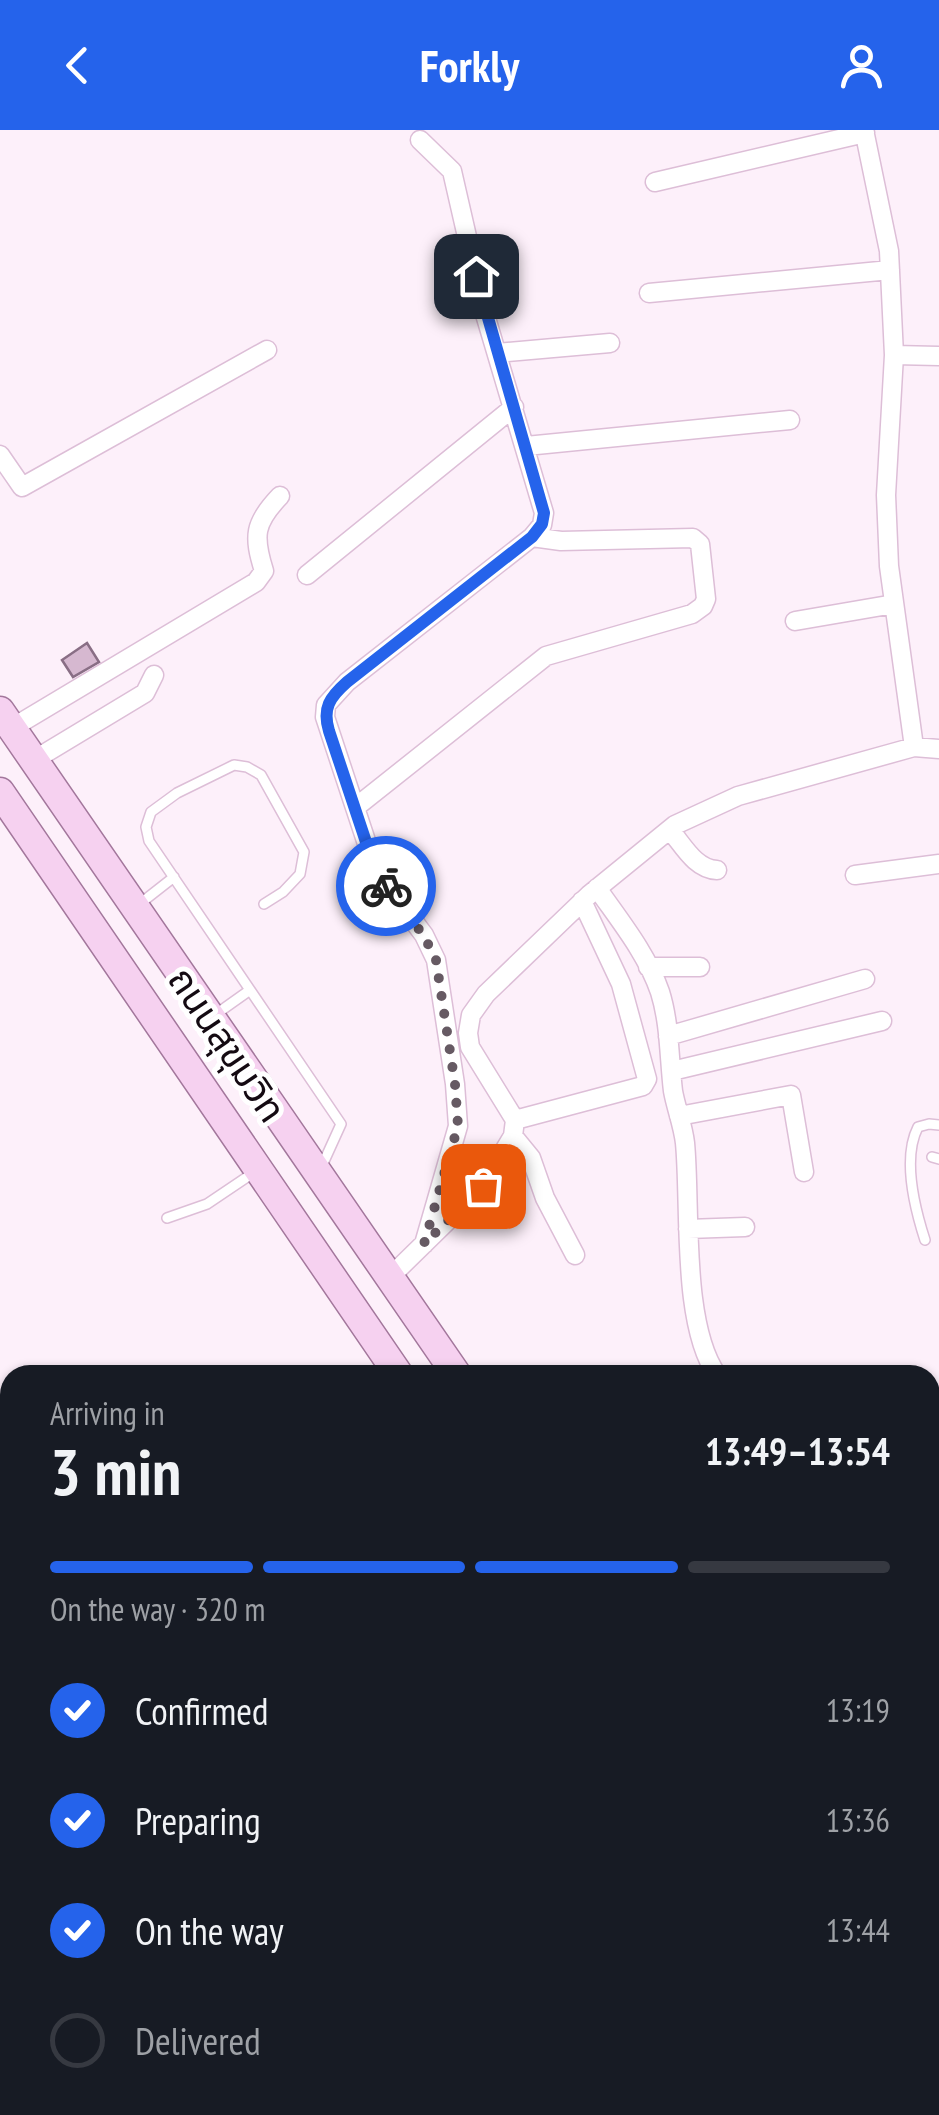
<!DOCTYPE html>
<html lang="en">
<head>
<meta charset="utf-8">
<style>
	:root { --surface:#171b24; --page:#20242c; --text:#f1f3f6; --muted:#9ea1a6; --line:#363941; --accent:#2563eb }
	body { margin:0; font-family:"PT Sans Narrow","Noto Sans Thai",sans-serif; background:var(--page); color:var(--text); height:100vh; display:flex; flex-direction:column; font-size:38px; white-space:nowrap }
	* { box-sizing:border-box; margin:0 }
	p { font-size:32px; color:var(--muted) }
	.icon { flex:none; width:55px; height:55px; fill:none; stroke:currentColor; stroke-width:2; stroke-linecap:round; stroke-linejoin:round }
	.map { position:relative; flex:1; overflow:hidden }
	.panel { position:absolute; left:0px; top:1235px; width:940px; height:750px; display:flex; flex-direction:column; background:var(--surface); border-radius:30px 30px 0 0; box-shadow:0 2px 8px #0004 }
	.panel>* { flex:none }
	.pin { position:absolute; display:grid; place-items:center; width:85px; height:85px; color:#fff; margin:-42px; border-radius:20px; box-shadow:0 5px 15px #0006 }
	.courier { position:absolute; display:grid; place-items:center; width:100px; height:100px; margin:-50px; border:8px solid #2563eb; border-radius:50%; background:#fff; color:#222; box-shadow:0 2px 12px #0007 }
	.summary em { font-style:normal; font-weight:700 }
	.summary div { display:flex; flex-direction:column-reverse }
	.summary { display:flex; align-items:center; justify-content:space-between; height:170px; padding:0 50px }
	h1 { font-size:65px; font-weight:700; line-height:75px }
	.bar { display:grid; grid-template-columns:repeat(4,1fr); gap:15px 10px; align-content:center; height:120px; padding:0 50px }
	.bar i { height:12px; border-radius:8px; background:var(--line) }
	.bar .active { background:var(--accent) }
	.bar p { grid-column:span 4 }
	ol { padding:0 50px; list-style:none }
	li { display:flex; align-items:center; gap:30px; height:110px }
	li p { margin-inline-start:auto }
	li .icon { padding:10px; border-radius:50%; background:var(--accent); color:#fff; stroke-width:4 }
	li:last-child { color:var(--muted) }
	li i { width:55px; height:55px; border:5px solid var(--line); border-radius:50% }
	header { display:flex; justify-content:space-between; align-items:center; height:130px; padding:0 50px; background:var(--accent); color:#fff; font-size:45px; font-weight:700 }
	.map>svg:first-child { display:block }
	.building { fill:#d6b8d0; stroke:#896e85; stroke-width:2.5 }
	.lines { fill:none; stroke-linecap:round; stroke-linejoin:round }
	.service-casing { stroke:#ddbed7; stroke-width:12 }
	.minor-casing { stroke:#ddbed7; stroke-width:21 }
	.primary-casing { stroke:#a3779c; stroke-width:31 }
	.trunk-casing { stroke:#a3779c; stroke-width:31 }
	.service { stroke:#fff; stroke-width:9 }
	.minor { stroke:#fff; stroke-width:18 }
	.primary { stroke:#f6d1f0; stroke-width:28 }
	.trunk { stroke:#f3c2eb; stroke-width:28 }
	.done { stroke:#665a63; stroke-width:10; stroke-dasharray:0 18 }
	.route { stroke:#2563eb; stroke-width:12 }
	.labels { text-anchor:middle; dominant-baseline:central; stroke-width:10; stroke-linejoin:round; paint-order:stroke }
	.street-label { font-size:38px; fill:#140a12; stroke:#fff }
</style>
</head>
<body>
<header><svg class="icon" aria-label="back" viewBox="0 0 24 24"><path d="M15 5l-7 7 7 7"/></svg>Forkly<svg class="icon" aria-label="person" viewBox="0 0 24 24"><circle cx="12" cy="8" r="4"/><path d="M4 21q1-7 8-7t8 7"/></svg></header>
<div class="map">
<svg width="939" height="1985" viewBox="0 0 939 1985">
	<rect width="100%" height="100%" fill="#fdf0fa"/>
	<path class="building" d="M87,513L99,532L73,547L62,530Z"/>
	<g class="lines">
		<g class="service-casing">
			<path id="service" d="M264,774L283,762L300,744L304,722L261,645L247,637L234,635L177,663L151,682L146,697L149,711L341,994L321,1038
				M137,776L174,747
				M212,887L250,860
				M932,1027L939,1029
				M167,1088L207,1074L256,1041
				M925,1110C915,1079 902,1028 918,997L929,994L939,995
				M0,1751L10,1764
				M0,1783L10,1775
				M198,1975L207,1985
				M147,1985L149,1975"/>
		</g>
		<g class="minor-casing">
			<path id="minor" d="M864,0L889,121L894,225L886,365L889,436L914,617
				M420,10L452,41L484,181L544,383L542,395L532,407L347,552L326,575L325,587L376,741L424,805L436,830L455,954L458,996L424,1114
				M655,52L865,3
				M649,163L890,140
				M497,223L610,213
				M894,225L939,226
				M526,316L790,290
				M0,325L22,357L267,220
				M307,445L514,277
				M795,491L894,474
				M12,598L256,452L264,441C253,406 254,393 280,366
				M34,630L145,563L154,545
				M356,677L546,526L692,484L703,476L706,469L700,414L693,408L561,411L532,407
				M670,700C683,715 695,739 717,740
				M855,745L939,734
				M597,758C620,791 647,824 660,862C670,894 669,928 673,961C676,978 683,995 685,1013C691,1075 681,1194 717,1245
				M648,837H700
				M668,906L865,849
				M672,941L882,891
				M679,986L791,965L804,1042
				M515,990L643,956L647,949L621,854L582,771
				M513,1006L531,1028L545,1068L575,1125
				M688,1099L745,1097
				M389,1148L483,1056L513,1006L515,990L470,917L468,903L471,885L486,864L589,765L675,695L738,666L914,617L939,619"/>
		</g>
		<g class="primary-casing">
			<path id="primary" d="M0,581L457,1245
				M0,662L399,1245"/>
		</g>
		<g class="trunk-casing">
			<path id="trunk" d="M930,1532L939,1517
				M930,1586L939,1572
				M930,1848L939,1865
				M930,1939L939,1952
				M892,1975L899,1985"/>
		</g>
		<use href="#service" class="service"/>
		<use href="#minor" class="minor"/>
		<use href="#primary" class="primary"/>
		<use href="#trunk" class="trunk"/>
	</g>
	<g class="lines">
		<path class="done" d="M386,756L424,806L436,830L455,954L458,996L424,1114L483,1056"/>
		<path class="route" d="M386,756L376,742L329,601C322,578 330,567 347,552L532,407L542,394L544,383L476,146"/>
	</g>
	<g class="labels">
		<g class="street-label">
			<text transform="translate(228 914) rotate(56)">ถนนสุขุมวิท</text>
		</g>
	</g>
</svg>
<div class="pin" style="left:483px;top:1056px;background:#ea580c"><svg class="icon" aria-label="bag" viewBox="0 0 24 24"><path d="M5 8h14l-1 12H6zM9 8a3 3 0 0 1 6 0"/></svg></div>
<div class="pin" style="left:476px;top:146px;background:#1f2937"><svg class="icon" aria-label="home" viewBox="0 0 24 24"><path d="M3 11l9-7 9 7M6 9v11h12V9"/></svg></div>
<div class="courier" style="left:386px;top:756px"><svg class="icon" aria-label="bike" viewBox="0 0 24 24"><circle cx="6" cy="16" r="4"/><circle cx="18" cy="16" r="4"/><path d="M6 16l4-8h5l3 8M10 8l3 8H6M13 5h3"/></svg></div>
<section class="panel">
<div class="summary"><div><h1>3 min</h1><p>Arriving in</p></div><em>13:49–13:54</em></div>
<div class="bar"><i class="active"></i><i class="active"></i><i class="active"></i><i></i><p>On the way · 320 m</p></div>
<ol>
<li><svg class="icon" aria-label="check" viewBox="0 0 24 24"><path d="M5 12l5 5 9-10"/></svg>Confirmed<p>13:19</p></li>
<li><svg class="icon" aria-label="check" viewBox="0 0 24 24"><path d="M5 12l5 5 9-10"/></svg>Preparing<p>13:36</p></li>
<li><svg class="icon" aria-label="check" viewBox="0 0 24 24"><path d="M5 12l5 5 9-10"/></svg>On the way<p>13:44</p></li>
<li><i></i>Delivered</li>
</ol>
</section>
</div>
</body>
</html>
